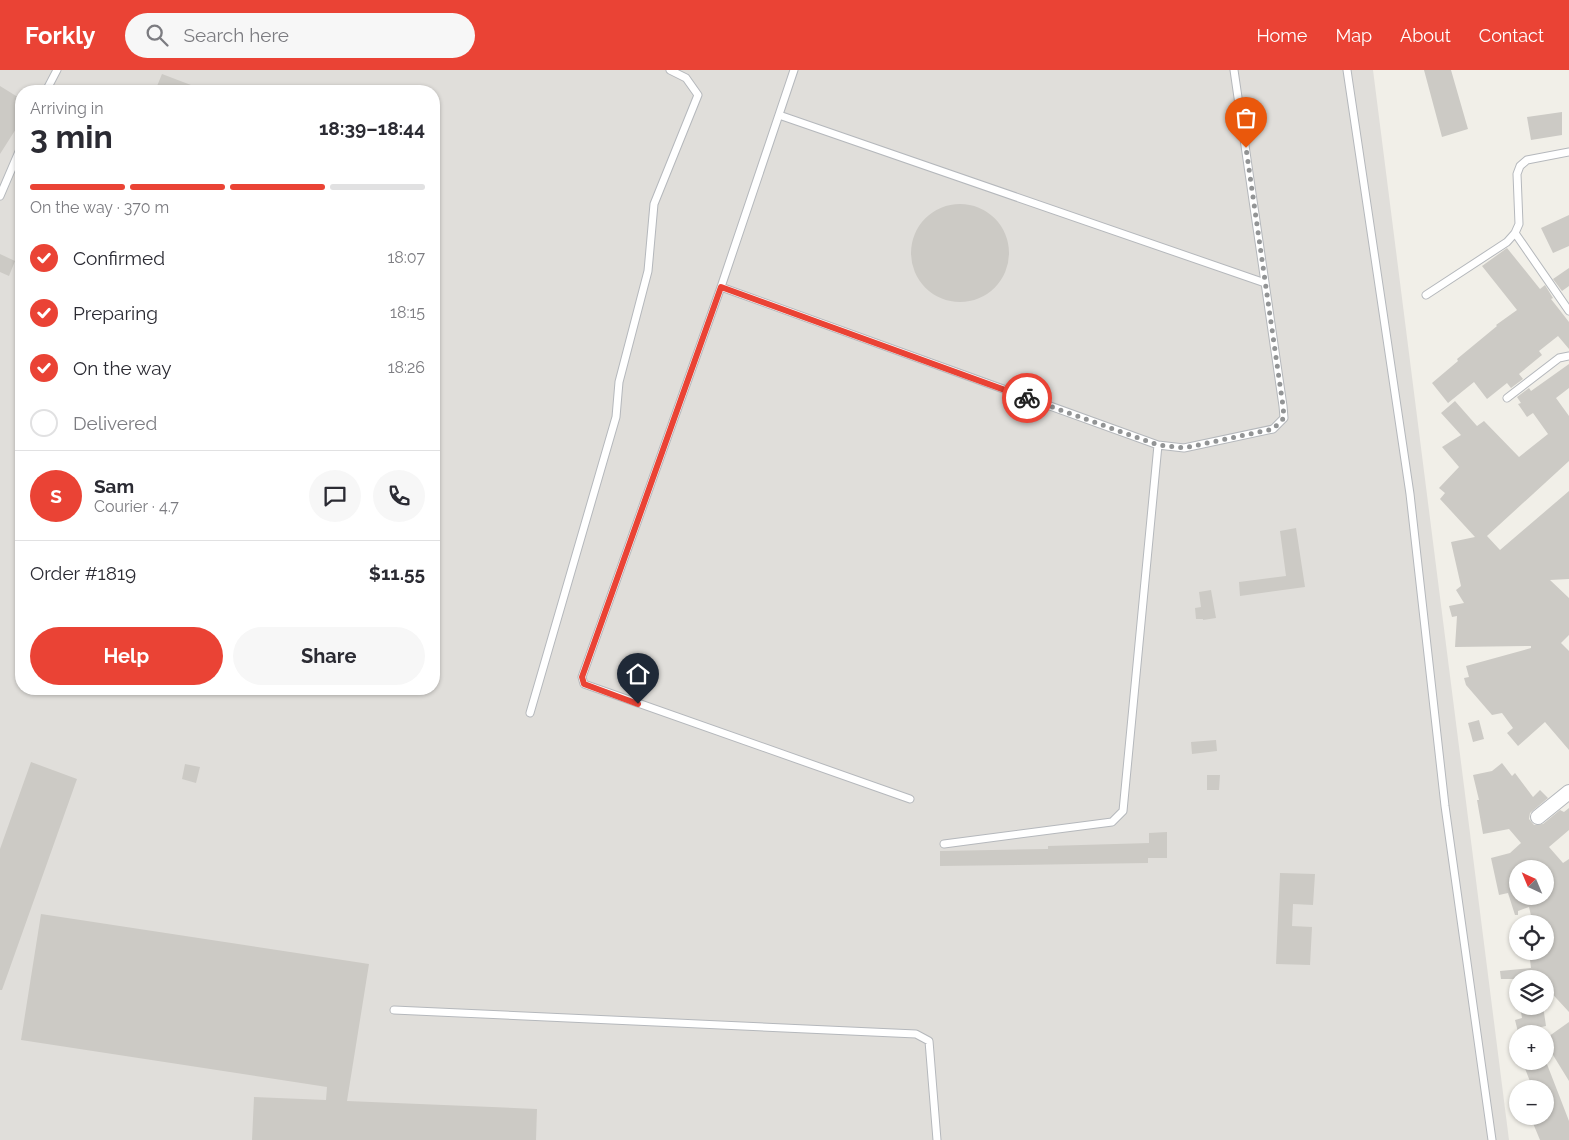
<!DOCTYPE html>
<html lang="en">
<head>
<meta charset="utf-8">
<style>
	:root { --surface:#fff; --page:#f7f7f7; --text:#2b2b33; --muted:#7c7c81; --line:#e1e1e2; --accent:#ea4335 }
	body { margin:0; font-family:Raleway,sans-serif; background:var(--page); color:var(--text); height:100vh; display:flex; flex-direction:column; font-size:19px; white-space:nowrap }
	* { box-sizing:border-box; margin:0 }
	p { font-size:16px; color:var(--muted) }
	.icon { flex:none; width:28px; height:28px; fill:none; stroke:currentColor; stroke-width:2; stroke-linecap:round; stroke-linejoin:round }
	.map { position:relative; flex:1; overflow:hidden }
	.panel { position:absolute; left:15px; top:15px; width:425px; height:610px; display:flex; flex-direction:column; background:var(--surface); border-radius:20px; box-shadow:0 1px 4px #0004 }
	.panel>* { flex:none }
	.needle { width:32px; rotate:316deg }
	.tools { position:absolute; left:1509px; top:790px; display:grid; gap:10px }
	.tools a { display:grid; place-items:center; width:45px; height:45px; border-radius:50%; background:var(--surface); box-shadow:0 1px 4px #0004; font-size:25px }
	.pin { position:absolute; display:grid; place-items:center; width:42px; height:42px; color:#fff; margin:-51px -21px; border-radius:50% 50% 50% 0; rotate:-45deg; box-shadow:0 0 5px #0007 }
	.pin .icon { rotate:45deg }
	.courier { position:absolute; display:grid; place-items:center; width:50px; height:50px; margin:-25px; border:4px solid #ea4335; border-radius:50%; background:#fff; color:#222; box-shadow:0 1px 6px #0007 }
	.head em { font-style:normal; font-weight:700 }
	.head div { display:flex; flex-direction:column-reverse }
	.head { display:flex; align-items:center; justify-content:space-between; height:85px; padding:0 15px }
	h1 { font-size:32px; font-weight:700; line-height:38px }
	.bar { display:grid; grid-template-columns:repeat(4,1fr); gap:8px 5px; align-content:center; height:60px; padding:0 15px }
	.bar i { height:6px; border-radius:4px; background:var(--line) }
	.bar .on { background:var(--accent) }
	.bar p { grid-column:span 4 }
	.line { display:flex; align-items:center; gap:12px; padding:0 15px; border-top:1px solid var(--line) }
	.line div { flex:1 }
	.round { display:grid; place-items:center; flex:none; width:52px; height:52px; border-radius:26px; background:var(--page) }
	ol { padding:0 15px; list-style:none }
	li { display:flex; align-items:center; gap:15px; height:55px }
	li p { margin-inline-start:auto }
	li .icon { padding:5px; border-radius:50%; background:var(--accent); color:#fff; stroke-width:4 }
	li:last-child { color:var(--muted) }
	li i { width:28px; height:28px; border:2px solid var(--line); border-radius:50% }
	.button { display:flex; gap:10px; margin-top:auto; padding:10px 15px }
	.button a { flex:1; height:58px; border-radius:30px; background:var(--accent); color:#fff; font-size:20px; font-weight:700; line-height:58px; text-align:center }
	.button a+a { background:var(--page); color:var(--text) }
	header { display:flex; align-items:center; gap:30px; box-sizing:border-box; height:70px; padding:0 25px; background:var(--accent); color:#fff }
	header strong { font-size:24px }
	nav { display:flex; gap:28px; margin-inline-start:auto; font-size:18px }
	.search { width:350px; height:45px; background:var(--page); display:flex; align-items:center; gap:12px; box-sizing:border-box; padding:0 18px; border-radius:28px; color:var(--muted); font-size:19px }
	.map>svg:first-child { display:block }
	.industrial { fill:#e0deda; fill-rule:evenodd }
	.building { fill:#cccac5; fill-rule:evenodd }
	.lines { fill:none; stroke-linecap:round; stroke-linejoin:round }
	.lane-casing { stroke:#b5b8bc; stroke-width:9 }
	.street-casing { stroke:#b5b8bc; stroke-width:16 }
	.lane { stroke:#fff; stroke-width:7 }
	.street { stroke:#fff; stroke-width:14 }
	.done { stroke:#929495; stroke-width:5; stroke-dasharray:0 9 }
	.route { stroke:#ea4335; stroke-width:6 }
</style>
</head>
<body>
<header>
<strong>Forkly</strong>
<div class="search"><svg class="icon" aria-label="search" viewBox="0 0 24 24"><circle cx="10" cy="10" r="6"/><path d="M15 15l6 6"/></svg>Search here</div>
<nav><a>Home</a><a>Map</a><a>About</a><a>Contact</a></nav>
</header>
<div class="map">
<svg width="1569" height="1070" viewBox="0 0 1569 1070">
	<rect width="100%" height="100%" fill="#f1efe8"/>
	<path class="industrial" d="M0,0H1373L1509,1070H0ZM21,21H434V619H21Z"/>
	<path class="building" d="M1424,0H1451L1468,59L1442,67Z
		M162,4L204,20V21H155Z
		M0,16L21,29V51L0,84Z
		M1562,42V65L1531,70L1527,47Z
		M911 183a49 49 0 1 1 98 0a49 49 0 1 1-98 0Z
		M1569,145V176L1553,183L1541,158Z
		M1507,178L1540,219L1545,215L1553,228L1551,229L1569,252V279L1558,266L1539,281L1542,285L1519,304L1523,309L1511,318L1507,313L1487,329L1474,312L1448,333L1432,313L1458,291L1457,289L1497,256L1496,255L1517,240L1482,196Z
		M0,184L15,191L9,206L0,202Z
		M1569,198V216L1562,221L1553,209Z
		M1569,294V318L1556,328L1569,346V391L1487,466L1500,480L1569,421V509L1550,510L1569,528V565L1561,573L1569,581V680L1545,652L1518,676L1507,663L1513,658L1502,643L1492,645L1466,615L1464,608L1469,607L1466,596L1531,578V576L1455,577L1457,546L1452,547L1449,536L1464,533L1456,520L1461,516L1451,472L1475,467L1440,429L1445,423L1439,418L1459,397L1442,377L1461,365L1441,343L1455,331L1477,356L1484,351L1519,387L1548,364L1533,343L1527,347L1518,334L1521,333L1517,327L1529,318L1531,321Z
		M1296,458L1305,517L1240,526L1239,512L1286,506L1280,461Z
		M1211,520L1216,548L1203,550V549H1196L1195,538L1201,537L1199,522Z
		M1479,650L1484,669L1473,672L1468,653Z
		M1216,670L1217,681L1192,684L1191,672Z
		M31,692L77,709L2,920H0V779Z
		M1502,693L1512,706L1515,703L1533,727L1540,720L1548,728L1530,743L1529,749L1534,755L1543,754L1560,740L1564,742L1569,738V760L1549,777L1563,793L1569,789V942L1545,916V909H1539L1537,907V909H1501L1500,901L1531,898L1529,881H1545V854H1533L1529,837L1518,841V845H1515L1508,823L1499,825L1491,788L1510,783L1521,773L1509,759L1483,764L1477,730H1479L1473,705L1492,701ZM1518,799H1545V826H1518Z
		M185,694L200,697L196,713L182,709Z
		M1207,705H1220L1219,720H1207Z
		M1167,762V788H1148V793L940,796V781L1048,779V776L1149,773V763Z
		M1280,803L1315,804L1313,835L1293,834L1292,856L1312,857L1310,895L1276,894Z
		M41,844L369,894L347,1031L537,1039L536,1070H252L254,1027L326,1030L327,1017L21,970Z
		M1520,936H1543L1546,956L1518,962L1515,950L1522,948Z
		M1569,952V1011L1545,972V969Z
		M1545,989L1569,1051V1070H1540L1530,1046H1545V1019H1533L1524,996L1536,991H1545Z"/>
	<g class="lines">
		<g class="lane-casing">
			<path id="lane" d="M794,0L721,217L582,607L584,614L910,729
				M1347,0L1410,424L1445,736L1492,1070
				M46,21L57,0
				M779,45L1265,213
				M0,126L21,77
				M1515,163L1569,241
				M721,217L1158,375L1184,378L1273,359L1284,348L1283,336L1234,0
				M1426,225L1507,172L1515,163L1519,154L1517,104L1520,96L1527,90L1569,82
				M1507,328L1559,288L1569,286
				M530,643L616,347L619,312L648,201L654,134L698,25L686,8L670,0
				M944,774L1112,752L1123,741L1158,375
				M394,940L916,964L929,971L937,1070"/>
		</g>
		<g class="street-casing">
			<path id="street" d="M1538,747L1569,722"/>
		</g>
		<use href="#lane" class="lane"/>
		<use href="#street" class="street"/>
	</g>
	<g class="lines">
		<path class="done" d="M1027,328L1158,375L1184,378L1273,359L1284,348L1283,336L1246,78"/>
		<path class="route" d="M638,634L584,614L582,607L721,217L1027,328"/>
	</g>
</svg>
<div class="tools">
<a><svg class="needle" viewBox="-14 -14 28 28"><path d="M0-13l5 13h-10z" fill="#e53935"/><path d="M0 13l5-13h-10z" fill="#7c7c81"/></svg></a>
<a><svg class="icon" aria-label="locate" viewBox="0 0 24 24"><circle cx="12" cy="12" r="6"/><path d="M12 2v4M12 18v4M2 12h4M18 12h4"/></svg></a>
<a><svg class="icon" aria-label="layers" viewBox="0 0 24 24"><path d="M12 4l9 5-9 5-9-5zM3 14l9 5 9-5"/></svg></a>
<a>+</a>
<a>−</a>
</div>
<div class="pin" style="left:1246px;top:78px;background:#ea580c"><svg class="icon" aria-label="bag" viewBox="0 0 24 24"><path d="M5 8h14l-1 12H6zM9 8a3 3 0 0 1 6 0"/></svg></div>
<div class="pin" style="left:638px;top:634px;background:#1f2937"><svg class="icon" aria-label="home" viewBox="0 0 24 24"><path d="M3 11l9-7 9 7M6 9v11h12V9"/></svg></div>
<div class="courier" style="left:1027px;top:328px"><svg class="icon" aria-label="bike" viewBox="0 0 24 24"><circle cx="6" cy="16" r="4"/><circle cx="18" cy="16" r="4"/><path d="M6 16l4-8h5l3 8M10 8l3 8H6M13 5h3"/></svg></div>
<section class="panel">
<div class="head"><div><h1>3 min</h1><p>Arriving in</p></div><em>18:39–18:44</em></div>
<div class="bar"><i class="on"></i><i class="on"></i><i class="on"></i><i></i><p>On the way · 370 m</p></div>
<ol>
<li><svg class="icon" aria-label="check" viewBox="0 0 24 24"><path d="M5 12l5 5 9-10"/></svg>Confirmed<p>18:07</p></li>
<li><svg class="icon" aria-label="check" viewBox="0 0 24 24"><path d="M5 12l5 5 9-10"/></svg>Preparing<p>18:15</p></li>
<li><svg class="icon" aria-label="check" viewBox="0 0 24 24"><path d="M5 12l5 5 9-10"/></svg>On the way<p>18:26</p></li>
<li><i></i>Delivered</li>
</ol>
<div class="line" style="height:90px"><b class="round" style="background:var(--accent);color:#fff">S</b><div><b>Sam</b><p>Courier · 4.7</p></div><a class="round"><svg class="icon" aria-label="chat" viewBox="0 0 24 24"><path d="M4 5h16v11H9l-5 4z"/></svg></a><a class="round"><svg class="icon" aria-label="phone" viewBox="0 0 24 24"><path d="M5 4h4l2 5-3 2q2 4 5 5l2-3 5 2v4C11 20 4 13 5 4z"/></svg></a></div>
<div class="line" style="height:65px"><div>Order #1819</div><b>$11.55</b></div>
<div class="button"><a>Help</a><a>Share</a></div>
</section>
</div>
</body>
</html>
